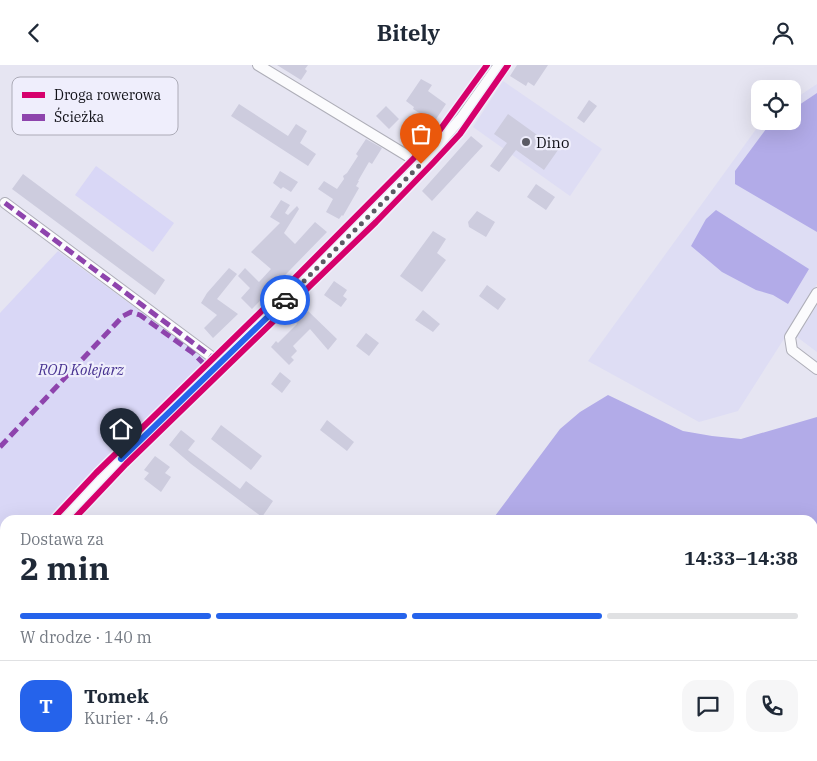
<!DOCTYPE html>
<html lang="pl">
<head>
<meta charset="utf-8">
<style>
	:root { --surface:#fff; --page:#f6f6f7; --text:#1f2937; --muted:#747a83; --line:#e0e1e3; --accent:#2563eb }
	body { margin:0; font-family:"IBM Plex Serif",serif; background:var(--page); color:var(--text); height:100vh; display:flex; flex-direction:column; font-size:19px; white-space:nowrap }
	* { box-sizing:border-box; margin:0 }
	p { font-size:16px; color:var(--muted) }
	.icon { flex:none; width:28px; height:28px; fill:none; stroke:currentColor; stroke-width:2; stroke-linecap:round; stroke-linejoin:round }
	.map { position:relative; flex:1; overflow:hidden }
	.drawer { position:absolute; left:0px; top:450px; width:818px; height:246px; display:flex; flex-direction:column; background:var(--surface); border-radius:15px 15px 0 0; box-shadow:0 5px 20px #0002 }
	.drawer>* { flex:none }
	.fabs { position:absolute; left:751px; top:15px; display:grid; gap:10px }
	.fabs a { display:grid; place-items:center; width:50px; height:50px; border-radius:10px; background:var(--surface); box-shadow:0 5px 20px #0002; font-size:25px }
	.pin { position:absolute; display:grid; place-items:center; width:42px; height:42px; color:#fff; margin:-51px -21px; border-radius:50% 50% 50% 0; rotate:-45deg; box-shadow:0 0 5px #0007 }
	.pin .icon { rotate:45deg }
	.courier { position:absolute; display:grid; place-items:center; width:50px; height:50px; margin:-25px; border:4px solid #2563eb; border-radius:50%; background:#fff; color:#222; box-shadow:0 1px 6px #0007 }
	.headline em { font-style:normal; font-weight:800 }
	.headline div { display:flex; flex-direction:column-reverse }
	.headline { display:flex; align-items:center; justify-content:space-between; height:85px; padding:0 20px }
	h1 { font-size:32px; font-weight:800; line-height:38px }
	.bar { display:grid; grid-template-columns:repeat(4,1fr); gap:8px 5px; align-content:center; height:60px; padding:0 20px }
	.bar i { height:6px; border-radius:4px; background:var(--line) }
	.bar .active { background:var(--accent) }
	.bar p { grid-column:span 4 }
	.line { display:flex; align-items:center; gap:12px; padding:0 20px; border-top:1px solid var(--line) }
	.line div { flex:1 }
	.round { display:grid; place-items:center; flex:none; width:52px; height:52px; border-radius:15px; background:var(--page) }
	header { display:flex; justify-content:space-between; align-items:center; height:65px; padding:0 20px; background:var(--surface); font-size:22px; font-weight:800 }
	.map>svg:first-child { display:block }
	.built { fill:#deddf4 }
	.green { fill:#d9d7f6 }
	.water { fill:#b2abe8 }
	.building { fill:#cdccde }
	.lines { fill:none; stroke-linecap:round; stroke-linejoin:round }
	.minor-casing { stroke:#aeaeb8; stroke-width:12 }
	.minor { stroke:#fbfbfd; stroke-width:10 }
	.quiet { stroke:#8e44ad; stroke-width:5; stroke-dasharray:10 5; stroke-linecap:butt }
	.cycleway-casing { stroke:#efeefc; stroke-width:9 }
	.cycleway { stroke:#d6006c; stroke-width:6 }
	.done { stroke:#5b5b64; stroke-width:5; stroke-dasharray:0 9 }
	.route { stroke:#2563eb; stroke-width:6 }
	.poi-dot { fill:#5b5b64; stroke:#efeefc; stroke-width:2 }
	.labels { text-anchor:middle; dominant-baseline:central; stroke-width:4.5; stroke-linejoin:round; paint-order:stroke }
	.poi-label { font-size:15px; fill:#101017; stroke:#efeefc; text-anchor:start }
	.park-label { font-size:15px; font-style:italic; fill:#463190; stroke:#efeefc }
	.key { fill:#efeefc; stroke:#acabb7; stroke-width:1 }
	.key-label { font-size:14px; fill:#101017 }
</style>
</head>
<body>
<header><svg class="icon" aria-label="back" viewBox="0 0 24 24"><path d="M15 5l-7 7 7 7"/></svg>Bitely<svg class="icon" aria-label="person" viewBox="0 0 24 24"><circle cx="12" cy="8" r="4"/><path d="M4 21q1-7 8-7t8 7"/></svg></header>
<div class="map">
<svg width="817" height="696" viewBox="0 0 817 696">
	<rect width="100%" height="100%" fill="#e6e5f2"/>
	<path class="built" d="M503,16L602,84L570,131L473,62Z
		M817,19V219L789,266L738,346L699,357L588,296L762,56H792L793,35Z
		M817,240V287L797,272Z
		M5,653V691H133L140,696H0V659Z"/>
	<path class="green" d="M96,101L174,158L153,187L75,130Z
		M58,186L208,296C154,347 100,399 50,455H5V502L0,508V248Z"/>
	<path class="water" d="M817,28V167L735,119V106L769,60L775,56H792L793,44Z
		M716,145L809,204L788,239L773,230L756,225L722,207L691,181L706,154Z
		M608,330L683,366L712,371L741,374L817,352V696H614L607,691H812V455H492L560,364L580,347Z"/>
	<path class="building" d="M277,0H308L305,4L307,6L301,15Z
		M517,0H548L534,21L528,17L526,21L510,11Z
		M421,14L432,20L428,26L446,39L425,71L416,80L406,69L424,51L413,44L414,42L406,36Z
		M589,35L597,41L584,58L577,53Z
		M239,39L288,71L296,59L307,66L300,78L316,89L308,101L231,51Z
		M386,41L399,54L389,64L376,51Z
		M508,49L558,85L544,105L516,85L499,107L490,101L507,78L494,69Z
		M471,71L483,81L432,136L422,126Z
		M366,74L382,83L372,99L369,97L358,116H359L356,121L359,123L343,151L342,150L339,154L326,147L333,134L318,124L324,116L337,124L344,114L343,111L347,108L358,91L356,89Z
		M280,106L298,117L291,127L283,122L281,124L273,118Z
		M23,109L165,215L155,230L12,124Z
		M536,119L555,132L546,145L527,132Z
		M281,135L290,140L285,148L288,150L297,141L299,144L284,168L295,179L315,157L327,167L252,244L241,233L250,223L238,211L245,203L259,217L271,204L251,187L280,158L270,152Z
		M477,146L495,157L486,172L469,162L468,157Z
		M433,166L446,174L437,188L446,195L422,227L400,211Z
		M229,203L237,209L217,234L238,249L213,273L204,263L217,250L201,238L207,228Z
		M334,216L347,225L343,231L347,234L341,242L324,230Z
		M487,220L506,234L498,245L479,231Z
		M423,245L440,259L433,267L415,255Z
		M308,246L337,274L328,285L310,264L293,281L297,286L291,292L294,295L289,300L271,282L276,276L278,278L297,259L296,257Z
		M366,268L379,278L369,291L356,281Z
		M280,307L291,316L282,328L271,319Z
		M327,355L354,377L347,386L320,365Z
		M221,360L262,391L251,405L211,374Z
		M181,365L195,376L188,385L240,424L246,416L273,436L262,452L191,399L169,380Z
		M155,391L170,402L165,408L171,412L161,427L144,414L149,408L144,405Z"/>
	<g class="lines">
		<g class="minor-casing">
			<path id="minor" d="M258,0L421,99
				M5,138L220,298
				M817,228L790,272L792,285L817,304
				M63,455L110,405L243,276L421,99L462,52L499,0
				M0,523L5,518
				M0,558L5,562
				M0,579L5,582
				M0,606L5,609
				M160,691L166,696"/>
		</g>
		<use href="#minor" class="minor"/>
		<path class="quiet" d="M5,138L216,295
			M0,382L123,251L131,247L140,250L193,288L208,303
			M0,529L2,531"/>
		<g class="cycleway-casing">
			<path id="cycleway" d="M52,455L96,408L277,231L413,94L437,69L487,0
				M73,455L126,399L376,157L433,98L460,69L508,0"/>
		</g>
		<use href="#cycleway" class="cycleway"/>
	</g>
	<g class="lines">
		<path class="done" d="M285,235L421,99"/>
		<path class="route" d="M121,394L285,235"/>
	</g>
	<circle class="poi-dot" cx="526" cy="77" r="5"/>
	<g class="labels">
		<g class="poi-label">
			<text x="536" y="77">Dino</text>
		</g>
		<g class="park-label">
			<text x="81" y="304">ROD Kolejarz</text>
		</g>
	</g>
	<rect x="12" y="12" width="166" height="58" rx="8" class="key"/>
	<rect x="22" y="27" width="23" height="6" fill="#d6006c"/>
	<rect x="22" y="49" width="23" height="7" fill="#8e44ad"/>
	<g class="key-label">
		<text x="54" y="35">Droga rowerowa</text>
		<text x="54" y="57">Ścieżka</text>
	</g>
</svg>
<div class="fabs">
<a><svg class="icon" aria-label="locate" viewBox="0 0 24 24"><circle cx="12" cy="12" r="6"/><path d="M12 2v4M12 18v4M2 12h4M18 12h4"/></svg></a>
</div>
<div class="pin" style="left:421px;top:99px;background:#ea580c"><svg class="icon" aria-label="bag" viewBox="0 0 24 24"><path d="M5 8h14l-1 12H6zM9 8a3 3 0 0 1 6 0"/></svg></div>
<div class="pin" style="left:121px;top:394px;background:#1f2937"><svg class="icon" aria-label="home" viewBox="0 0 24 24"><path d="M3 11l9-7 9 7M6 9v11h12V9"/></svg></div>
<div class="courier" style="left:285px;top:235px"><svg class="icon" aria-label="car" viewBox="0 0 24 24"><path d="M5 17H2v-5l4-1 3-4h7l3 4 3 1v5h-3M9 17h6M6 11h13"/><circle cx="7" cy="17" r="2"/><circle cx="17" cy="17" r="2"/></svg></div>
<section class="drawer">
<div class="headline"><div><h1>2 min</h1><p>Dostawa za</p></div><em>14:33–14:38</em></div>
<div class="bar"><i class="active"></i><i class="active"></i><i class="active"></i><i></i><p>W drodze · 140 m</p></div>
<div class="line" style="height:90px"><b class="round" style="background:var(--accent);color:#fff">T</b><div><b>Tomek</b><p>Kurier · 4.6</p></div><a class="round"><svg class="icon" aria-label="chat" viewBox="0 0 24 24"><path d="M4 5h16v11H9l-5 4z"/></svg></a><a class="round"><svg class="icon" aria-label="phone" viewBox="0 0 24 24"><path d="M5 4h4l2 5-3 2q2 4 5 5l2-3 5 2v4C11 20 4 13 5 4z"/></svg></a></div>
</section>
</div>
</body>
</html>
